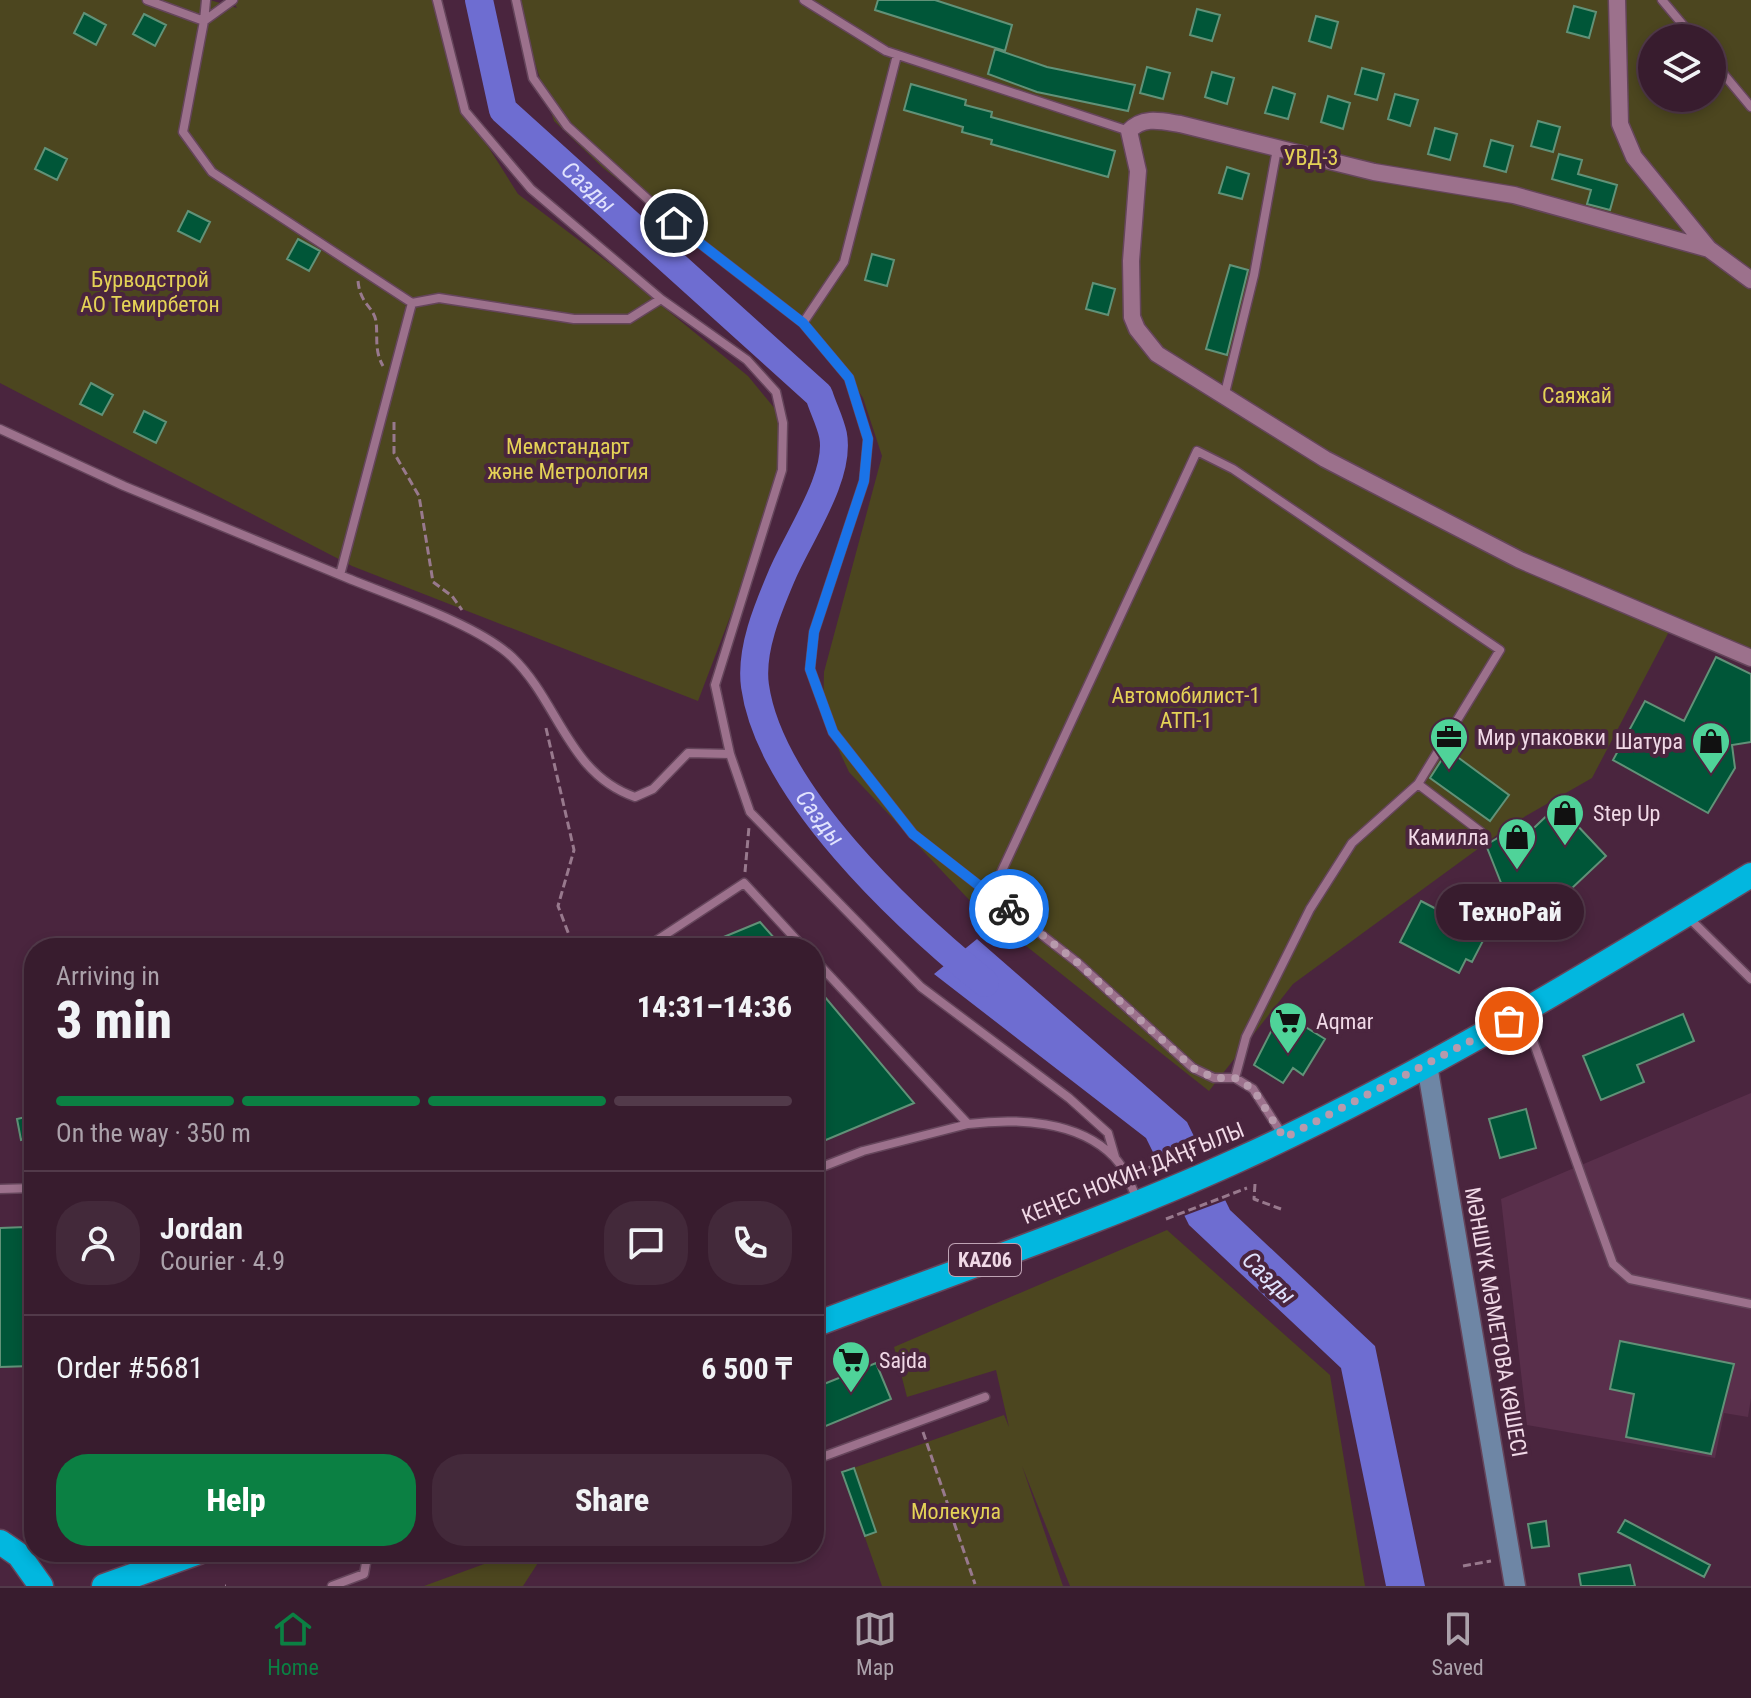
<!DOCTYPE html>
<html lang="en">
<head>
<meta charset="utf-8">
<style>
	:root { --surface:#381c2e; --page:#43293a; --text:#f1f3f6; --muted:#aba1aa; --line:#523a4a; --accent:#0b8043 }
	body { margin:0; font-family:"Roboto Condensed",sans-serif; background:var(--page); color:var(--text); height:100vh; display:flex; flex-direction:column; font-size:30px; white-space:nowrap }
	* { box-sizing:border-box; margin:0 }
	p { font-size:26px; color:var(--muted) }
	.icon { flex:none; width:44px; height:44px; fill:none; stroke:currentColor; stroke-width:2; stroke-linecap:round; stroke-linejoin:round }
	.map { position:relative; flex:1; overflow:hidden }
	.sheet { position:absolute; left:24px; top:938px; width:800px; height:624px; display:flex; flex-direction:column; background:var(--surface); border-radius:32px; box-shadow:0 4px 12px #0003,0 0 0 2px var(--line) }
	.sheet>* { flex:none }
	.buttons { position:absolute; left:1638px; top:24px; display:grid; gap:16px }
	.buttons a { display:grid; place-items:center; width:88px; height:88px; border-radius:50%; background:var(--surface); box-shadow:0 4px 12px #0003,0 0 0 2px var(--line); font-size:40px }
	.pin { position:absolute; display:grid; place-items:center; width:68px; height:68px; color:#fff; margin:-34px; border:4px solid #fff; border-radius:50%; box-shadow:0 2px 8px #0007 }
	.courier { position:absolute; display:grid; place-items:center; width:80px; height:80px; margin:-40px; border:6px solid #1a73e8; border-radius:50%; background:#fff; color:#222; box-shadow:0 2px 10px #0007 }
	.bubble { position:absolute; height:56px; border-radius:28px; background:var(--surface); box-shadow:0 4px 12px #0003,0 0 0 2px var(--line); font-size:26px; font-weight:800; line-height:56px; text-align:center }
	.overview em { font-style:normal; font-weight:800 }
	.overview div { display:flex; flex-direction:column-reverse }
	.overview { display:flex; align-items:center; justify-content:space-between; height:136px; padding:0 32px }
	h1 { font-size:52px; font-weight:800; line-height:60px }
	.bar { display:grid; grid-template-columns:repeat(4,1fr); gap:12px 8px; align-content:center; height:96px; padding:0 32px }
	.bar i { height:10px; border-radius:6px; background:var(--line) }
	.bar .current { background:var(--accent) }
	.bar p { grid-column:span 4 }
	.line { display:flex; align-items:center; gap:20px; padding:0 32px; border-top:2px solid var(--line) }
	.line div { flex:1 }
	.round { display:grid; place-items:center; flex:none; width:84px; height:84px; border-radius:32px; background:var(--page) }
	.button { display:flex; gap:16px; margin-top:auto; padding:16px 32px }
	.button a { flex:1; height:92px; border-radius:32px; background:var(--accent); color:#fff; font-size:32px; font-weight:800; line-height:92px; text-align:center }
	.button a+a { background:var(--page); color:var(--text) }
	.tabs { display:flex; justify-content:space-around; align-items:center; height:112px; border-top:2px solid var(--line); background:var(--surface); font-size:22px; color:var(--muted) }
	.tabs a { display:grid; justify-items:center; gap:4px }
	.tabs .current { color:var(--accent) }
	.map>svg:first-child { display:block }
	.built { fill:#592f4b }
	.green { fill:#4c461f; fill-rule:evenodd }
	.water { fill:#6e6dd1 }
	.pier { fill:#4a253e }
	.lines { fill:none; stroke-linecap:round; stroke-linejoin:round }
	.river { stroke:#6e6dd1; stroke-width:28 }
	.building { fill:#005638; stroke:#619278; stroke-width:2 }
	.lane-casing { stroke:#65455b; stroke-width:11 }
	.street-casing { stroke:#65455b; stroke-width:19 }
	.secondary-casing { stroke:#65455b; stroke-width:23 }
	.highway-casing { stroke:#65455b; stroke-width:27 }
	.path { stroke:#98798d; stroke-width:3; stroke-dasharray:8 4; stroke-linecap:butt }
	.lane { stroke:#9c718c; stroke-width:8 }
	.street { stroke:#9c718c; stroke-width:16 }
	.secondary { stroke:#6e86a5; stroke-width:20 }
	.highway { stroke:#02b7df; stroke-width:24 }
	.done { stroke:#b79aac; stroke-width:8; stroke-dasharray:0 14.4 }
	.route { stroke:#1a73e8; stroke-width:10 }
	.labels { text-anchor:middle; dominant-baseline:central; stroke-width:8; stroke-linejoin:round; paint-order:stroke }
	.shield { fill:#4a253e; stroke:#bfa3b4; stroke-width:2 }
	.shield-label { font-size:20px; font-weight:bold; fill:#f1d9e7 }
	.park-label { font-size:22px; fill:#e4d256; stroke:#4a253e }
	.poi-label { font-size:22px; fill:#f1d9e7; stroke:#4a253e; text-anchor:start }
	.street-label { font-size:22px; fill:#f1d9e7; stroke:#4a253e }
	.water-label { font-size:24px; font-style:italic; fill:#e0e2fd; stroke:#4a253e }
</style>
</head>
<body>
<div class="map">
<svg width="1751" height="1586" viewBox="0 0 1751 1586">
	<rect width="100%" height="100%" fill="#4a253e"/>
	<path class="built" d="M1751,1093V1398L1748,1417L1724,1413L1715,1458L1527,1425L1501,1199Z"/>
	<path class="green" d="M0,0H210L237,8L232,0H440L463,107L518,194L613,266L748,376L780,415L778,491L698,701L352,566L0,383Z
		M521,0H1751V658L1673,624L1592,778L1512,824L1293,984L1209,1091L973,904L849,772L823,716L824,672L882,456L863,398L829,346L603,168L554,121L533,57ZM1652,38H1712V98H1652Z
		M1167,1230L1330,1375L1365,1586H1070L1022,1466L1063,1586H882L842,1472L1004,1415L1009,1427L996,1370L907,1397L894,1347Z
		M517,1552H545L523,1586H424Z"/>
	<path class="water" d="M977,939L1187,1122L1230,1210L1375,1346L1425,1586H1386L1341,1368L1189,1225L1146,1138L934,974Z"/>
	<path class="pier" d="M1200,1140L1229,1199L1181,1217L1153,1160Z"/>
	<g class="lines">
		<path class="river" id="s1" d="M479,0L503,110L819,395C823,408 830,421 833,435C841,476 798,537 782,575C768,608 750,650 755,686C770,793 904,917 985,983"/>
	</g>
	<path class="building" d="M878,0H935L1012,25L1005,51L875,10Z
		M1574,6L1596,12L1589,38L1567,32Z
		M1197,9L1220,15L1212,41L1190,35Z
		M84,13L106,25L96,45L74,33Z
		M144,14L166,25L155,46L133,34Z
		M1316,16L1338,22L1331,48L1309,41Z
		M995,49L1047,67L1135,85L1128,111L1037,92L988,74Z
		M1147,67L1170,73L1163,99L1140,93Z
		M1362,68L1384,74L1377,100L1355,94Z
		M1212,72L1234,78L1227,104L1205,97Z
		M911,84L966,100L965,105L992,112L991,117L1115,151L1108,177L991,144L992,140L962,132L963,127L904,110Z
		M1273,87L1295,94L1288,119L1265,113Z
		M1395,94L1418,100L1410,126L1388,119Z
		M1328,96L1350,103L1343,129L1321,122Z
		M1538,121L1560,127L1553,152L1531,146Z
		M1435,128L1457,134L1450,160L1428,154Z
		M1491,140L1513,146L1506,172L1484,166Z
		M45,148L67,159L57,180L35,169Z
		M1559,154L1582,160L1578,174L1617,185L1610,210L1587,204L1591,190L1552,179Z
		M1227,167L1249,174L1242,199L1219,193Z
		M188,211L210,222L200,242L178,231Z
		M298,239L320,251L309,271L287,259Z
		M872,254L894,260L887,286L865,280Z
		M1230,265L1248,270L1227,355L1206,349Z
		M1093,283L1115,289L1108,315L1086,309Z
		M91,383L113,395L102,415L80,404Z
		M144,411L166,422L156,443L134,432Z
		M1716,657L1751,674V742L1732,745L1735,768L1708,813L1613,760L1645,701L1684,721Z
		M1448,750L1509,795L1490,821L1430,778Z
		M1558,805L1606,856L1570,890L1517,923L1486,845L1506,833L1516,845Z
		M1421,901L1486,935L1472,962L1466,959L1459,973L1400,942Z
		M760,922L783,948H697Z
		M814,984L914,1103L814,1145Z
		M1281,1012L1325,1039L1303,1075L1293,1068L1283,1083L1254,1065Z
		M1683,1014L1694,1041L1637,1065L1644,1082L1601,1100L1583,1056Z
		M1526,1109L1536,1148L1500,1158L1489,1119Z
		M34,1115V1137L21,1140L17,1119Z
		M25,1227L31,1366L0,1367V1228Z
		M1620,1341L1734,1364L1711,1454L1626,1437L1634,1394L1610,1389Z
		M876,1363L891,1399L821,1428L814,1411V1388Z
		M854,1468L876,1532L865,1536L842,1472Z
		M1625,1520L1710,1565L1704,1577L1618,1532Z
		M1546,1521L1549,1546L1532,1548L1528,1524Z
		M1630,1565L1635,1586H1581L1579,1574Z"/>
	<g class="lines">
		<g class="lane-casing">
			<path id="lane" d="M437,0L465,111L531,189L661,299
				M516,0L533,78L567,126L674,223L803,323L849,378L868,439L864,481L814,632L810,669L833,732L913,834L1005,906
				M804,0L886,51L1129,131
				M1662,0L1694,38
				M204,21L233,0
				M204,21L206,0
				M1712,60L1751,107
				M412,303L439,298L574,319H629L661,299L747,360L776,392L783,423L782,470L715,685L730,754L750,812L921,987L1069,1098L1108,1133L1115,1157
				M803,323L844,262L897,55
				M1224,397L1254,275L1277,149
				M0,429L124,486L340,575L412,303L212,172L183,132L204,21L147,0
				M340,575C387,595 476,623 512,657C559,702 568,774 635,797L653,789L688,753L730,754
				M1418,784L1481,832
				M1689,918L1751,979
				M645,948L744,883L804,948
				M814,959L968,1124L863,1151L814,1170
				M1535,1011L1532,1038L1613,1264L1630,1279L1751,1304
				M1235,1078L1246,1037L1310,909L1352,843L1418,784L1500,650L1233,469L1197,451L999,877L1006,907L1078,963L1193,1068L1214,1078H1235L1253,1089L1282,1134
				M968,1124C1016,1118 1078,1120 1114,1157C1126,1169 1131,1187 1138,1201
				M0,1189L34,1188
				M814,1460L985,1397
				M332,1586L364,1574L368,1552"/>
		</g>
		<g class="street-casing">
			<path id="street" d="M1617,0L1620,124L1634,157L1709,249L1751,280
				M1709,249L1514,195L1374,172L1180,124C1161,121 1143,116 1129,131L1138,171L1131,261L1132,317L1137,329L1157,354L1325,459L1520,560L1751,658"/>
		</g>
		<g class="secondary-casing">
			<path id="secondary" d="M1427,1065L1515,1586"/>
		</g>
		<g class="highway-casing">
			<path id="highway" d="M814,1325C955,1271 1100,1223 1238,1160C1416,1079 1584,977 1751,875
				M0,1542L19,1555L41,1586
				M104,1586L199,1552"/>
		</g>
		<path class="path" d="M358,281C360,304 373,306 376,321C378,338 374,350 383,366
			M394,422V453L419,496L433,582L452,596L462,610
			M546,728L574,850L558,906L574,948
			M745,872L749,827
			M1146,1169L1225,1135
			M1255,1184L1254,1199L1281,1209
			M1166,1219L1247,1188
			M923,1432L975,1584
			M1463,1566L1491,1561
			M225,1586H226"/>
		<use href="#lane" class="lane"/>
		<use href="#street" class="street"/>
		<use href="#secondary" class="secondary"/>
		<use href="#highway" class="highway"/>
	</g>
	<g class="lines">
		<path class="done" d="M1009,909L1078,963L1193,1068L1214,1078H1235L1253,1089L1284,1138L1509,1021"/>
		<path class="route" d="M674,223L803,323L849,378L868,439L864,481L814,632L810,669L833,732L913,834L1009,909"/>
	</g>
	<defs>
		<g id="office-pin" transform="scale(2)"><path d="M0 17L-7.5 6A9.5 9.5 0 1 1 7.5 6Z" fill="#4fd399" stroke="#4a253e"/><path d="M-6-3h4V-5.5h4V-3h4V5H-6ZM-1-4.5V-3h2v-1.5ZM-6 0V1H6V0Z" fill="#111"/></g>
		<g id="shop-pin" transform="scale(2)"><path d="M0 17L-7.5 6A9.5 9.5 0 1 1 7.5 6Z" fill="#4fd399" stroke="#4a253e"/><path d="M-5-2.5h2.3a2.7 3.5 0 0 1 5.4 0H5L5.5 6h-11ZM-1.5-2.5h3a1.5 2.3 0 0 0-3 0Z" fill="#111"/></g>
		<g id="supermarket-pin" transform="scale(2)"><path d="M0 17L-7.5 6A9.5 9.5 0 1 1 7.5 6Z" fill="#4fd399" stroke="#4a253e"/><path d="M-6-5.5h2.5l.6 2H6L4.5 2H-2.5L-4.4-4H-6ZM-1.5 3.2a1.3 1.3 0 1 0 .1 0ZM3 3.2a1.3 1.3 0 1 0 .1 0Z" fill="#111"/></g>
	</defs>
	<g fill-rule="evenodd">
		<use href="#office-pin" x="1449" y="737"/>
		<use href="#shop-pin" x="1711" y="741"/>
		<use href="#shop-pin" x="1565" y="813"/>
		<use href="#shop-pin" x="1517" y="837"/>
		<use href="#supermarket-pin" x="1288" y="1021"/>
		<use href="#supermarket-pin" x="851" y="1360"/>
	</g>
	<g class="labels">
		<rect class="shield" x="949" y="1244" width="72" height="32" rx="6"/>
		<g class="shield-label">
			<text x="985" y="1260">KАZ06</text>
		</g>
		<g class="park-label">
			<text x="1311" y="157">УВД-3</text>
			<text x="150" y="279">Бурводстрой<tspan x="150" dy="25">АО Темирбетон</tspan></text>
			<text x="1577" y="395">Саяжай</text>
			<text x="568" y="446">Мемстандарт<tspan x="568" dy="25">және Метрология</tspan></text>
			<text x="1186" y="695">Автомобилист-1<tspan x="1186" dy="25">АТП-1</tspan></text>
			<text x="956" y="1511">Молекула</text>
		</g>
		<g class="poi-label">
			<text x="1477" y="737">Мир упаковки</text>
			<text x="1683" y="741" text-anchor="end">Шатура</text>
			<text x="1593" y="813">Step Up</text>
			<text x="1489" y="837" text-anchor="end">Камилла</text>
			<text x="1316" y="1021">Aqmar</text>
			<text x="879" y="1360">Sajda</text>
		</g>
		<g class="street-label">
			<text transform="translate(1133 1173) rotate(-22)">КЕҢЕС НОКИН ДАҢҒЫЛЫ</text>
			<text transform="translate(1496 1322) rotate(80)">МӘНШҮК МӘМЕТОВА КӨШЕСІ</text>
		</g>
		<g class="water-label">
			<text stroke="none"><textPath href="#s1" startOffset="228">Сазды</textPath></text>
			<text stroke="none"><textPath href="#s1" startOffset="996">Сазды</textPath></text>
			<text transform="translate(1269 1278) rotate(44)">Сазды</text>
		</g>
	</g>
</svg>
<div class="buttons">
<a><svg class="icon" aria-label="layers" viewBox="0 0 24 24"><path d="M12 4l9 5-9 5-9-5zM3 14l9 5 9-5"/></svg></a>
</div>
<div class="pin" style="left:1509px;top:1021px;background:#ea580c"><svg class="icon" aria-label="bag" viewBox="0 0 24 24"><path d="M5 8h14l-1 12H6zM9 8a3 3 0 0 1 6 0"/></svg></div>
<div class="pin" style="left:674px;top:223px;background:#1f2937"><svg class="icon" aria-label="home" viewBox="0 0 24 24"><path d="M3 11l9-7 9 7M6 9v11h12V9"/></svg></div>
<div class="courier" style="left:1009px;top:909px"><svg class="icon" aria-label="bike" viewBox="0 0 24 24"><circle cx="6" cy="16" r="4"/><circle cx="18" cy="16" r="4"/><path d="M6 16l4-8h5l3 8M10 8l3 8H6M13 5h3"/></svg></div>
<div class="bubble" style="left:1436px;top:884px;width:148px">ТехноРай</div>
<section class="sheet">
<div class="overview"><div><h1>3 min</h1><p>Arriving in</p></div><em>14:31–14:36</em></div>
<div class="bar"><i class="current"></i><i class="current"></i><i class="current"></i><i></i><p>On the way · 350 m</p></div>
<div class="line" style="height:144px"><a class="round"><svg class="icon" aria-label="person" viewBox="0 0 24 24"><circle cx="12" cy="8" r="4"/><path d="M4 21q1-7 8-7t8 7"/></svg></a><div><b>Jordan</b><p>Courier · 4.9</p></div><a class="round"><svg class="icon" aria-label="chat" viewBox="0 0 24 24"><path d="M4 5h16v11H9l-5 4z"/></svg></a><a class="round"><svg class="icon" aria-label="phone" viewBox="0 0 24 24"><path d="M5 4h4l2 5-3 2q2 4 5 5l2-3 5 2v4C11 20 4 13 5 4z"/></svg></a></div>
<div class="line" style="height:104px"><div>Order #5681</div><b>6 500 ₸</b></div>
<div class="button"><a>Help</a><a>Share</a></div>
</section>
</div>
<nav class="tabs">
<a class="current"><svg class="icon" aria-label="home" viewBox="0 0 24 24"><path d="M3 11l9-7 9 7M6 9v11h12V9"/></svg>Home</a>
<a><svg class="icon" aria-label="map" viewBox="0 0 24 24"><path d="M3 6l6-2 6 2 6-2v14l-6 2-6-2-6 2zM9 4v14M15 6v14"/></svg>Map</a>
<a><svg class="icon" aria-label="saved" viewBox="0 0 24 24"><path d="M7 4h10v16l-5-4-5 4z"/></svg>Saved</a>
</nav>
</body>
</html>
